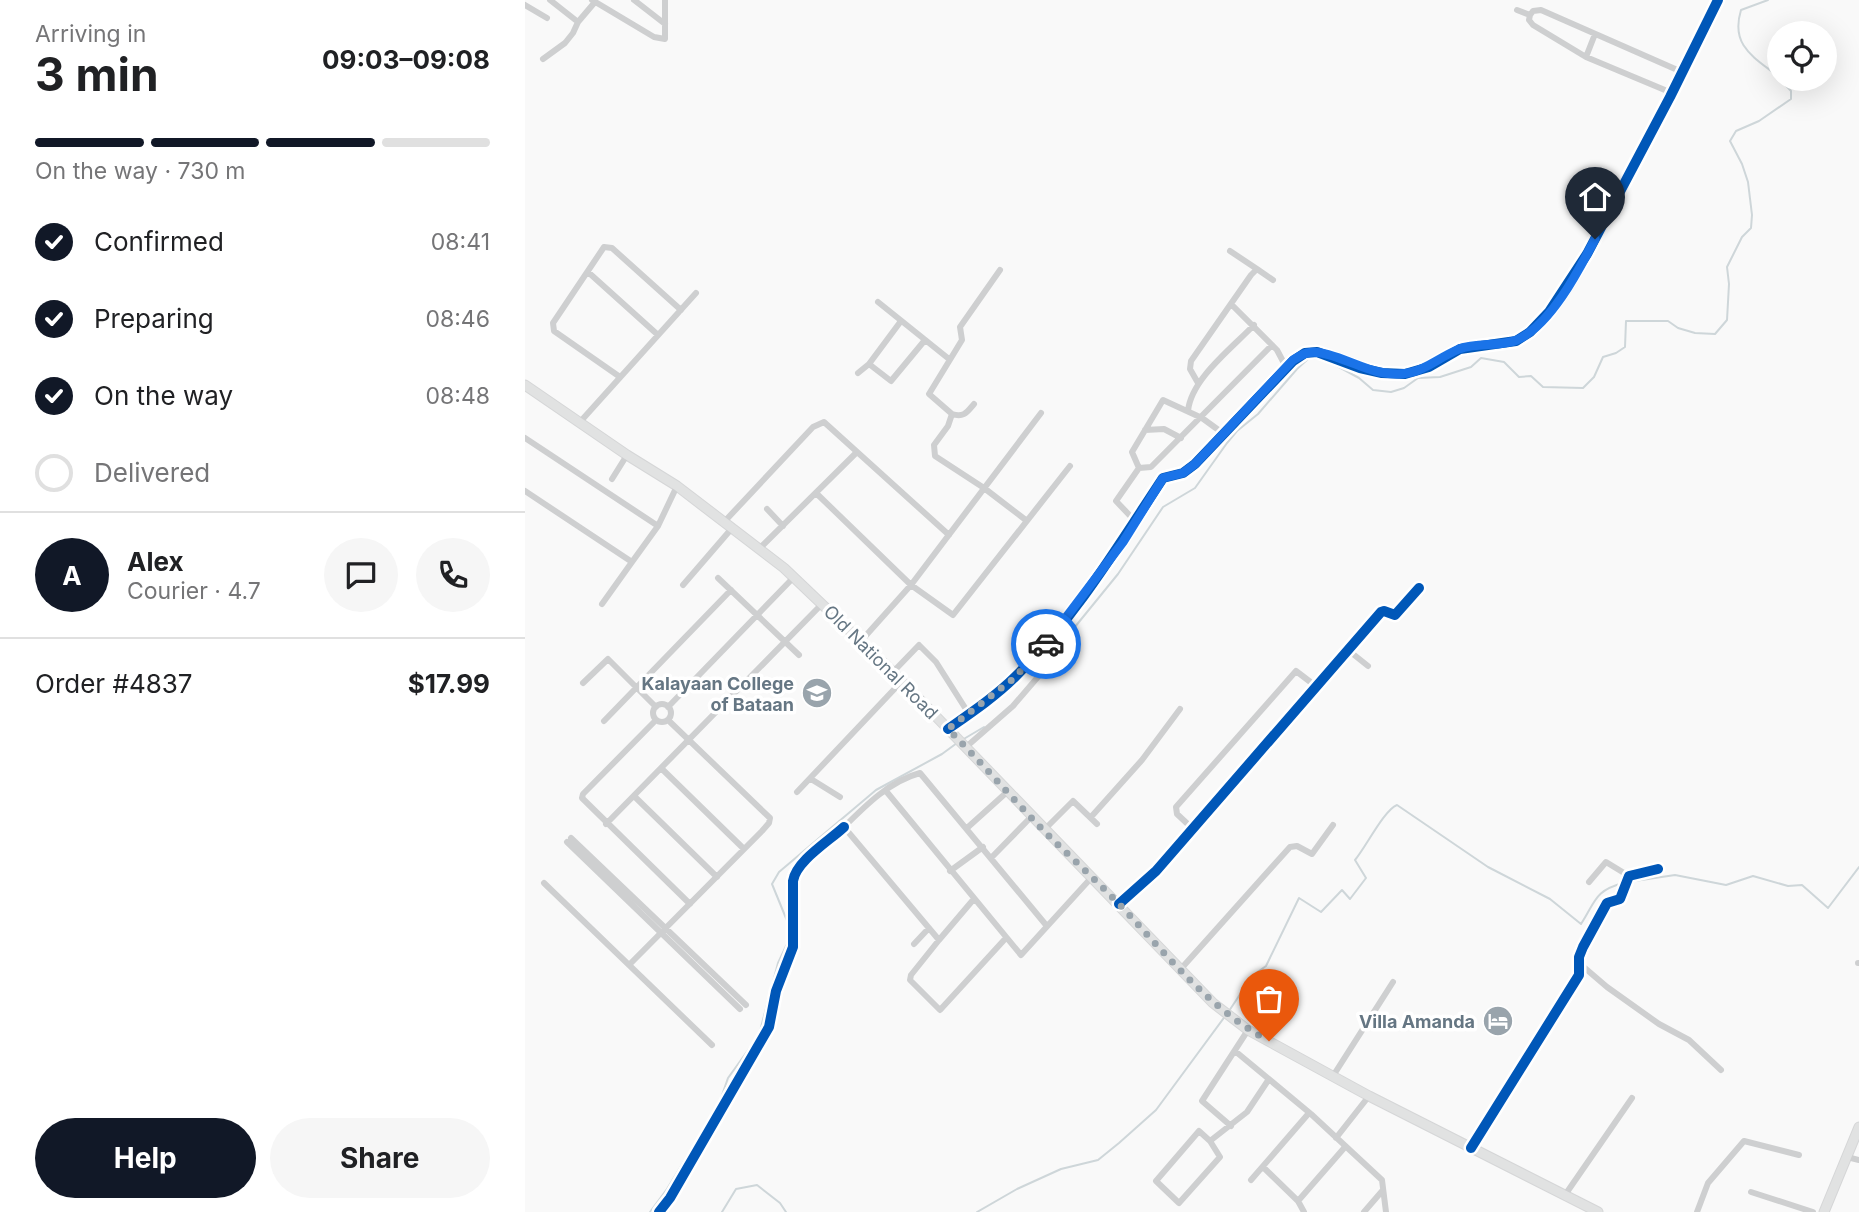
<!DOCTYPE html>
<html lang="en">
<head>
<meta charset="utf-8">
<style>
	:root { --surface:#fff; --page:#f6f6f6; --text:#202124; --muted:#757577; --line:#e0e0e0; --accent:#111827 }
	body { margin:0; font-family:Inter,sans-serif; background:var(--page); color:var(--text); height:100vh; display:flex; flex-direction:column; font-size:26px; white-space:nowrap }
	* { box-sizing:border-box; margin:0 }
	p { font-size:23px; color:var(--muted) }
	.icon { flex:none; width:38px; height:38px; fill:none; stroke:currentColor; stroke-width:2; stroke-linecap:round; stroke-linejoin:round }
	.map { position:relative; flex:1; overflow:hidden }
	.details { display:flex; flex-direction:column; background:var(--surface); width:525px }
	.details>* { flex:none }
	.controls { position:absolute; left:1242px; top:21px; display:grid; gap:14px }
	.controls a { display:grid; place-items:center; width:70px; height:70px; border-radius:50%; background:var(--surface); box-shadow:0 7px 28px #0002; font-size:35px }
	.pin { position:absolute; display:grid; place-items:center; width:60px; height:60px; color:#fff; margin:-72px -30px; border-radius:50% 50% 50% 0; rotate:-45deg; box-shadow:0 0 7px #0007 }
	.pin .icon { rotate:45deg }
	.courier { position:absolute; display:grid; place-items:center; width:70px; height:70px; margin:-35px; border:5px solid #1a73e8; border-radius:50%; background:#fff; color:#222; box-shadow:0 2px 9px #0007 }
	.overview em { font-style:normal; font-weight:700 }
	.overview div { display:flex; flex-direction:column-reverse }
	.overview { display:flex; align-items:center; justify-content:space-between; height:119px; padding:0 35px }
	h1 { font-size:46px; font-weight:700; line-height:52px }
	.bar { display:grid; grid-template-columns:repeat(4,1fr); gap:10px 7px; align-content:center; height:84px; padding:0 35px }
	.bar i { height:9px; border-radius:5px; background:var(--line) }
	.bar .current { background:var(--accent) }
	.bar p { grid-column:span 4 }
	.line { display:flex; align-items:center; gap:18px; padding:0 35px; border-top:2px solid var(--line) }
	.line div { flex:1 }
	.round { display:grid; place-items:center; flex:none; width:74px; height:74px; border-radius:37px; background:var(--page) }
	ol { padding:0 35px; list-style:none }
	li { display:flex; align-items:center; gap:21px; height:77px }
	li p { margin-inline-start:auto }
	li .icon { padding:7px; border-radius:50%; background:var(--accent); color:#fff; stroke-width:4 }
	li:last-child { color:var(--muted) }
	li i { width:38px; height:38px; border:4px solid var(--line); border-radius:50% }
	.cta { display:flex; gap:14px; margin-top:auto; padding:14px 35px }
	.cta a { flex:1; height:80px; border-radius:42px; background:var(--accent); color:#fff; font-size:28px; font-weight:700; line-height:80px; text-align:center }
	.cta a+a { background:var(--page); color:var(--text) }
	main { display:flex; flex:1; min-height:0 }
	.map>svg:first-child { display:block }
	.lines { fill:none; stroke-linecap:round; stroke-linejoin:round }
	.stream { stroke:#ced6d9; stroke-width:2 }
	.secondary-casing { stroke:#d5d6d7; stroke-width:11 }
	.street { stroke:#cecfd0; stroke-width:6 }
	.secondary { stroke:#e1e2e2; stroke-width:9 }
	.cycleway-casing { stroke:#fff; stroke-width:15 }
	.cycleway { stroke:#0057b8; stroke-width:10 }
	.done { stroke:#99a4ac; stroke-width:7; stroke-dasharray:0 12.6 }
	.route { stroke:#1a73e8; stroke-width:9 }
	.labels { text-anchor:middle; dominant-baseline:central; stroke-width:7; stroke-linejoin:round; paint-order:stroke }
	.street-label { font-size:18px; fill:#657683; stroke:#fff }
	.poi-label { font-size:18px; font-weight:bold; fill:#657683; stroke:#fff; text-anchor:end }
</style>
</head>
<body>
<main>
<section class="details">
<div class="overview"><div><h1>3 min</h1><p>Arriving in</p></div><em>09:03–09:08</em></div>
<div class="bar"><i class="current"></i><i class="current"></i><i class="current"></i><i></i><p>On the way · 730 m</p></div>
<ol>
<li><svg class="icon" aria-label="check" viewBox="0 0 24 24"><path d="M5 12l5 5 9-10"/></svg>Confirmed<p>08:41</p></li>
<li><svg class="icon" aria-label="check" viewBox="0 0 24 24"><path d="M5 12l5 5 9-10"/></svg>Preparing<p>08:46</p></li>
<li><svg class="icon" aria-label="check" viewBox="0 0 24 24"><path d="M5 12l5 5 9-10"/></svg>On the way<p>08:48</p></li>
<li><i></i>Delivered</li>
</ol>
<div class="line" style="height:126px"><b class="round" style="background:var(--accent);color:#fff">A</b><div><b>Alex</b><p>Courier · 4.7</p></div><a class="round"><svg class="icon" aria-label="chat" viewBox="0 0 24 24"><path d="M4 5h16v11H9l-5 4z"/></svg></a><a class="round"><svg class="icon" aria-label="phone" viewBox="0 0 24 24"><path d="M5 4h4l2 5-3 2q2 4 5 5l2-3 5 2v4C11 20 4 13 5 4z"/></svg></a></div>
<div class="line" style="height:91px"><div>Order #4837</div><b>$17.99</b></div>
<div class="cta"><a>Help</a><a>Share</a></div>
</section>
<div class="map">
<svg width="1334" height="1212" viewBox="0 0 1334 1212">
	<rect width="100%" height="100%" fill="#f9f9f9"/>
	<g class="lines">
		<path class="stream" d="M1243,0L1216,10C1205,46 1229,57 1254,77
			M801,360L834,378L848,390L866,392L879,388L893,378L915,377L946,367L956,358L979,362L994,377L1006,376L1018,387L1058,388L1069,377L1078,357L1091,353L1100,347L1101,321H1143L1153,328L1170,333L1190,334L1202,320L1204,284L1202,267L1217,237L1226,228L1227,215L1223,182L1217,164L1205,141L1211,131L1234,121L1266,99V91L1255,79
			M510,676L593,574L638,507L670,488L702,443L712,431L733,414L772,369L783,359L796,358
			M437,740L459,727
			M1103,882L1150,875L1201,885L1228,876L1263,886L1277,885L1303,908L1334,867
			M704,1011L727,976L741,966L774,898L796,912L817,890L825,899L841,878L830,860C841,847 859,810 872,805L963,867L1025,899L1056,924C1071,901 1069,891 1098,883
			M125,1212L142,1189L169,1145L196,1098L203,1078L234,1035L253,963L263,942L265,928L247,884L254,872L351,790L417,754L432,743
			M197,1212L211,1189L232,1185L255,1203L261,1212
			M452,1212L492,1189L536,1169L573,1160L594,1143L631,1110L701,1015"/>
		<g class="secondary-casing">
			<path id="secondary" d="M0,385L102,455L152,486L259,568L368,672L688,1003L723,1030L844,1096L1073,1212
				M423,729C446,713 471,696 491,676C550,618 593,546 638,478L658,473L670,464L768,361L780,353L792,352L835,368L857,373L880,374L904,367L935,349L991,341L1005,332L1024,312L1062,254L1145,97L1193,0
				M1299,1212L1334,1127"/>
		</g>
		<path class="street" d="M25,0L53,22
			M67,0L129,37L140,39V0
			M109,0L140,24
			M0,5L22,18
			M992,10L1005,15L1004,20L1008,25L1061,57L1147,93
			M1005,15L1008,11L1016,10L1157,72
			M1061,57L1070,34
			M18,59L40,43L48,33L53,22L70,2
			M705,251L732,269
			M475,270L435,327L437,340L404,394L427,414L423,426L409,445L410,456L459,488L502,521
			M63,272L133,335
			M353,302L424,359
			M707,305L752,350L761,367
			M344,364L366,381L400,340
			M333,373L344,364L376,321
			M95,377L29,331L28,323L79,247L87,248L156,310
			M673,383L665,369L666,361L726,275L732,269L748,280
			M663,411C666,379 707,348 729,325
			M427,414C439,418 442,412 449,404
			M55,422L171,293
			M620,430L639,429L656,438
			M0,438L133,526
			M614,468L607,452L638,400L677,418L699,434
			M87,479L102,455
			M0,491L107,562L133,526L152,486
			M291,493L386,585L428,615L545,466
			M242,509L258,526
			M200,521L288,427L299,422L424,535
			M610,521L591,501L614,468L626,467L747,345
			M235,548L332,452
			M193,578L274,655
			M158,585L208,527
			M77,604L107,562
			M336,641L386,585L516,413
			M823,650L843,666
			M368,672L394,645L411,662L444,714
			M58,683L83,659L131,707
			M128 713a9 9 0 1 1 18 0a9 9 0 1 1-18 0Z
			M143,707L269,577
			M131,720L58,794L57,798L165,904
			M79,721L206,590
			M441,747L488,706L518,671
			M137,769L219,849
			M286,779L315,797
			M361,791L496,955L567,877
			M272,792L377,681
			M109,796L192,877
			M566,817L617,760L655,709
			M81,824L297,604
			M442,828L482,792
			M668,829L652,814L651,807L771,671L792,687
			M519,830L548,801L572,824
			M46,838L221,1005
			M42,842L215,1009
			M467,857L506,817
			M425,871L458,847
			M1064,882L1081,862L1104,876
			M19,883L187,1045
			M448,900L414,940L319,827C341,805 365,781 395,773L521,925
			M594,904L631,871L856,612L859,611L870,615L894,588
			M414,940L386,975L385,980L415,1010L480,939
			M389,944L404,928
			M1054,963L1082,987L1134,1024L1164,1040L1196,1070
			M1333,963H1334
			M104,965L237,831L244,823L245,818L143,720
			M654,971L765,847L772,846L787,854L808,825
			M710,1051L786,1114L857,1180L861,1212
			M808,1076L868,982
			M706,1126L677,1101L723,1030
			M674,1131L685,1141L695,1157L654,1203L631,1181Z
			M811,1138L844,1096
			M685,1141L722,1112L744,1079
			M946,1148L1054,975V957L1058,947L1082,903L1095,899L1104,876L1133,869
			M1322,1157L1334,1160
			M738,1167L773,1201
			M726,1180L784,1113
			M1226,1192L1288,1212
			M1040,1195L1107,1098
			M134,1212L145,1198L244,1027L251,991L268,947V881C271,861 304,841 319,827
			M779,1212L773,1201L820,1147
			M839,1212L858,1190
			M1172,1212L1183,1183L1219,1141L1274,1155"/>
		<use href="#secondary" class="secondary"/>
		<g class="cycleway-casing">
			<path id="cycleway" d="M423,729C446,713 471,696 491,676C550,618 593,546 638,478L658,473L670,464L768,361L780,353L792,352L835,368L857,373L880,374L904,367L935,349L991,341L1005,332L1024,312L1062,254L1145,97L1193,0
				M594,904L631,871L856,612L859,611L870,615L894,588
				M946,1148L1054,975V957L1058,947L1082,903L1095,899L1104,876L1133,869
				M134,1212L145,1198L244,1027L251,991L268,947V881C271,861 304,841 319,827"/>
		</g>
		<use href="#cycleway" class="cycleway"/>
	</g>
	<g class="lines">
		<path class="done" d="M521,644L488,679L423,729C455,761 486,797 518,830C543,855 570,879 595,905C642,955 683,1008 744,1041"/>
		<path class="route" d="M521,644L598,542L638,478L658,473L670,464L768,360C772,358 777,354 782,353C800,348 834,368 854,372C893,380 902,363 934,349C952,342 975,347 992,340C1026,325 1054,270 1070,239"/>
	</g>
	<defs>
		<g id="university-disc" transform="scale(1.575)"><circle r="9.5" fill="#99a4ac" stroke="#fff"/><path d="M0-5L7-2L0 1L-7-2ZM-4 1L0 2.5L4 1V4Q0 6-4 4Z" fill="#fff"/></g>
		<g id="hotel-disc" transform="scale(1.575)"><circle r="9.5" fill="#99a4ac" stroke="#fff"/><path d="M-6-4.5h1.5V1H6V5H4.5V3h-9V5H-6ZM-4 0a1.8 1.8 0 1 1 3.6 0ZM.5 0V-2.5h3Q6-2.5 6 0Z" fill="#fff"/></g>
	</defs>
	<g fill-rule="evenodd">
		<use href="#university-disc" x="292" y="693"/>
		<use href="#hotel-disc" x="973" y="1021"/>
	</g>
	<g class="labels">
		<g class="street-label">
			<text transform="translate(356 662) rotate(45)">Old National Road</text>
		</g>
		<g class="poi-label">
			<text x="269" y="683">Kalayaan College<tspan x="269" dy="21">of Bataan</tspan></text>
			<text x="950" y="1021">Villa Amanda</text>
		</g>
	</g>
</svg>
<div class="controls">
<a><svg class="icon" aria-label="locate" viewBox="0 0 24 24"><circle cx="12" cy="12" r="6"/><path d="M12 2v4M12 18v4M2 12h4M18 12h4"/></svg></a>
</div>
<div class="pin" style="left:744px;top:1041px;background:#ea580c"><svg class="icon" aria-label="bag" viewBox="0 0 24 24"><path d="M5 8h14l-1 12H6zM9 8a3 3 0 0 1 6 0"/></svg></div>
<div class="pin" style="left:1070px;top:239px;background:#1f2937"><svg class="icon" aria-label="home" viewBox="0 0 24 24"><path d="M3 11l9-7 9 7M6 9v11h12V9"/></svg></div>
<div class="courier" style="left:521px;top:644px"><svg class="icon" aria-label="car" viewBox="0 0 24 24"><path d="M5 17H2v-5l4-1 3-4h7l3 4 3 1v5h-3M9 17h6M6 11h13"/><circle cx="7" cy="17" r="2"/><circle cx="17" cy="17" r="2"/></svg></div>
</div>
</main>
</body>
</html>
